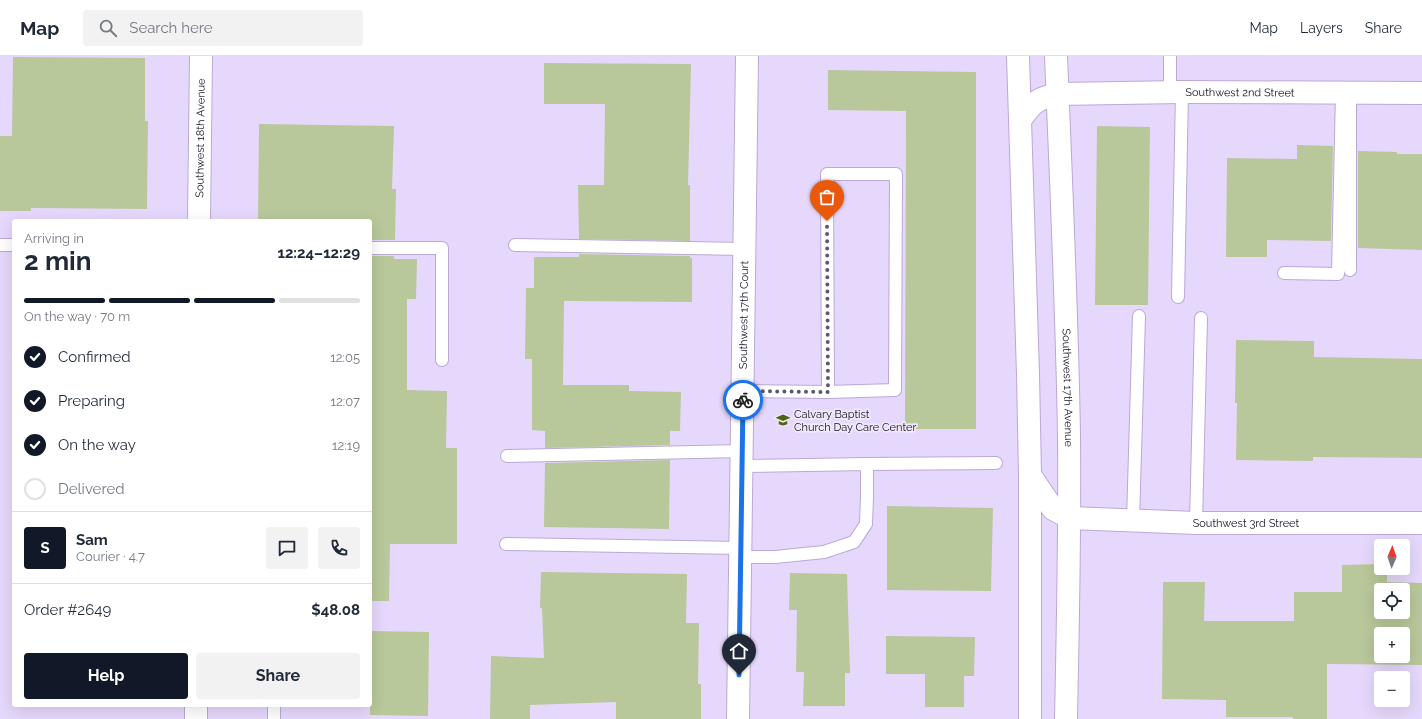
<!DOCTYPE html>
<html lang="en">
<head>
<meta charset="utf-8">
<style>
	:root { --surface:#fff; --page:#f2f2f3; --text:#1f2937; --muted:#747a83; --line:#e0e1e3; --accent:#111827 }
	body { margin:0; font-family:Raleway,sans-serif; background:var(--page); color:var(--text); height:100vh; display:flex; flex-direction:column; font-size:15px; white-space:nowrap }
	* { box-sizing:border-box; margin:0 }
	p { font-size:13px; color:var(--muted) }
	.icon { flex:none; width:22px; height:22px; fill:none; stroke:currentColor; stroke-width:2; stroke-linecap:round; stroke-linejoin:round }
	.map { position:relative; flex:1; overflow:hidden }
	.sheet { position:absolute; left:12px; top:163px; width:360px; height:488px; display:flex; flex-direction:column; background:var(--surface); border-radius:4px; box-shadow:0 4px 16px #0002 }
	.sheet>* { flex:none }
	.needle { width:26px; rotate:2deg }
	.buttons { position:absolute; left:1374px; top:483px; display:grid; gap:8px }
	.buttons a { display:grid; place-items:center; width:36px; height:36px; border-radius:4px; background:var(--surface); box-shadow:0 4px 16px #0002; font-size:20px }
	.pin { position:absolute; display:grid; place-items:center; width:34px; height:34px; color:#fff; margin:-41px -17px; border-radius:50% 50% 50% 0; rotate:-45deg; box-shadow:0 0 4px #0007 }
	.pin .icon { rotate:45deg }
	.courier { position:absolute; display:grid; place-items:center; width:40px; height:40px; margin:-20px; border:3px solid #1a73e8; border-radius:50%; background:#fff; color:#222; box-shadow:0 1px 5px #0007 }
	.headline em { font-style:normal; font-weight:700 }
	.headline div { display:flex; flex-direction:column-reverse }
	.headline { display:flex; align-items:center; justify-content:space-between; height:68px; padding:0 12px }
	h1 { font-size:26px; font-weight:700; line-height:30px }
	.bar { display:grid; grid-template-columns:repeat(4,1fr); gap:6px 4px; align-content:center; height:48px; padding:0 12px }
	.bar i { height:5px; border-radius:3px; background:var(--line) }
	.bar .active { background:var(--accent) }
	.bar p { grid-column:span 4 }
	.line { display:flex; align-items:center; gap:10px; padding:0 12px; border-top:1px solid var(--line) }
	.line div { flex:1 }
	.round { display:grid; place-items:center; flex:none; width:42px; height:42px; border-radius:4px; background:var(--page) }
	ol { padding:0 12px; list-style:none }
	li { display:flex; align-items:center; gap:12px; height:44px }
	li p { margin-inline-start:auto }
	li .icon { padding:4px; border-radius:50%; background:var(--accent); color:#fff; stroke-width:4 }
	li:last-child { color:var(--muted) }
	li i { width:22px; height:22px; border:2px solid var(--line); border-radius:50% }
	.button { display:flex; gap:8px; margin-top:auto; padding:8px 12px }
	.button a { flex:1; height:46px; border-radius:4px; background:var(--accent); color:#fff; font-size:16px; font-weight:700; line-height:46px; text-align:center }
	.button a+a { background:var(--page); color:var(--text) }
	header { display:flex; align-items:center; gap:24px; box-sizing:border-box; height:56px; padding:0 20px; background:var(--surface); border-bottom:1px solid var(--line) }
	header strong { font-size:19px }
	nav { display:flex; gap:22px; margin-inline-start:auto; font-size:14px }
	.search { width:280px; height:36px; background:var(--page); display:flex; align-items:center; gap:10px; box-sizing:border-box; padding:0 14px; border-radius:4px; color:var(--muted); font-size:15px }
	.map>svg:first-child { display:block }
	.building { fill:#b8c89a; fill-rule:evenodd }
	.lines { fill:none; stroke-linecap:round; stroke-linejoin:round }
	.lane-casing { stroke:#baa9d5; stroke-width:14 }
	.street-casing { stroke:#baa9d5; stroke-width:24 }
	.secondary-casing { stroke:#baa9d5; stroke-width:24 }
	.lane { stroke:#fff; stroke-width:12 }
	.street { stroke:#fff; stroke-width:22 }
	.secondary { stroke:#fff; stroke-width:22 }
	.done { stroke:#60576e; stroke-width:4; stroke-dasharray:0 7.2 }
	.route { stroke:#1a73e8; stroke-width:5 }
	.labels { text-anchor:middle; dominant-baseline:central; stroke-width:3.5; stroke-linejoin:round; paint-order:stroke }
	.street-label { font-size:11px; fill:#181121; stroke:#f0e9fb }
	.poi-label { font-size:11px; fill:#181121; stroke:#f0e9fb; text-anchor:start }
</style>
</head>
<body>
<header>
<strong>Map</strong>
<div class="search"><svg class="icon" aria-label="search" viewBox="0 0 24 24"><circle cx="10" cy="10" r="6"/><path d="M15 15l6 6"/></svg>Search here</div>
<nav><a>Map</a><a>Layers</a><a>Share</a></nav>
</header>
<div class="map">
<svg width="1422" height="663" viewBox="0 0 1422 663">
	<rect width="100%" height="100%" fill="#e6d8fc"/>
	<path class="building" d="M13,1L145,2V65H148L147,153L31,152V155H0V80H12Z
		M544,7L691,8L688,129H690V185L579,183L578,129H604L605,48H544Z
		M828,14L976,16V373H905L906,55L828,54Z
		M259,68L394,70L392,133H396L395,184H370V165H258Z
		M1097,70L1150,71L1148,249H1095Z
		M1297,89L1333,90L1331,185L1267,184V201H1226L1227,102L1297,103Z
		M1358,95L1397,96V98H1422V194L1358,192Z
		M579,198L690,200V202H692V246L564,245L563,329H629V335L681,336L680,375H670V389L545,392V375L532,374V303H525L526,232H534V201H579Z
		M370,200H394V203H417L416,243H407V334L447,335L446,392H457V488H390L389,545H370Z
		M1236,284L1314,285V301L1422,303V402L1313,401V405L1236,404L1237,347H1235Z
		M670,404L669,473L544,471L545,407Z
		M887,450L993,452L991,535L887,534Z
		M1381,508V512H1387V526L1422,527V609L1327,608V663H1293V661H1226V644L1162,643L1163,526H1205L1204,565H1294V536H1342V509ZM1381,534H1403V556H1381ZM1381,578H1403V600H1381Z
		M541,516L687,518L686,567H699L698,628H701V663H616V646L530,649V663H490L491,600L544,602L542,552H540Z
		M790,517L847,518L850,617H845V650H803L804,616H796L797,554H789Z
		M370,575L429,576L428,660L370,659Z
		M886,580L975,581L974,620H964V651H925V618H886Z"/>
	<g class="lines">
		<g class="lane-casing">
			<path id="lane" d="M1170,0V36
				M1350,44V214
				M0,189H14
				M515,189L745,193
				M370,192H442V304
				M1284,217L1338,218L1342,36
				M1178,241L1182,36
				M743,335L828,336L895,334L896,118H827L828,336
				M507,400L742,395
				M867,408L996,407
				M1133,465L1139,260
				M1196,467L1201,262
				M506,488L741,492
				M741,501H775L824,496L854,486L866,468L867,441V408L742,410
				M274,663V649"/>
		</g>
		<g class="street-casing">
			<g id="street">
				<path id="s1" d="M1057,38L1182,36L1422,37"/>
				<path id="s2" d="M199,165L201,0"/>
				<path id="s3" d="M1070,462L1196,467H1422"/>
				<path d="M196,663V649"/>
				<path id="s4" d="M738,663L747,0"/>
			</g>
		</g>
		<g class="secondary-casing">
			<g id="secondary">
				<path d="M1018,0L1028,318L1030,419V663"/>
				<path id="s5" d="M1056,0C1061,127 1067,253 1069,380C1070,474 1068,569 1066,663"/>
				<path d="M1021,63C1033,46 1037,43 1057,38"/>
				<path d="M1030,419L1053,453L1070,462"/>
			</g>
		</g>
		<use href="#lane" class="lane"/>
		<use href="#street" class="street"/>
		<use href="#secondary" class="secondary"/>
	</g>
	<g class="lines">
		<path class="done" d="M743,344V335L828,336L827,165"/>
		<path class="route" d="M739,619L743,344"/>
	</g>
	<defs>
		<g id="school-bare" transform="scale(1.08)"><path d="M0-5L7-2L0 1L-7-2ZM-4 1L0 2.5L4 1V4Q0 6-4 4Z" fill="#50640f" stroke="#f0e9fb" stroke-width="2.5" paint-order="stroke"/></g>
	</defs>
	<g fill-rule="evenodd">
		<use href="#school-bare" x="783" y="364"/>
	</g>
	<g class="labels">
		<g class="street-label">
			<text stroke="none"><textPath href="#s1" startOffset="183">Southwest 2nd Street</textPath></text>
			<text stroke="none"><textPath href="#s2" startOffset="83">Southwest 18th Avenue</textPath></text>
			<text stroke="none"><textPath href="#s4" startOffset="404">Southwest 17th Court</textPath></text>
			<text stroke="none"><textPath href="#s5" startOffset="332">Southwest 17th Avenue</textPath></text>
			<text stroke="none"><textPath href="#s3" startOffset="176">Southwest 3rd Street</textPath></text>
		</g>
		<g class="poi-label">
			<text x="794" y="358">Calvary Baptist<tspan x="794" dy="13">Church Day Care Center</tspan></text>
		</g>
	</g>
</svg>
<div class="buttons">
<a><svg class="needle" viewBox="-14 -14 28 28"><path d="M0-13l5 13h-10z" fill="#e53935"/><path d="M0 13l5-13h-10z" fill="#747a83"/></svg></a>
<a><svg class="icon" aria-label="locate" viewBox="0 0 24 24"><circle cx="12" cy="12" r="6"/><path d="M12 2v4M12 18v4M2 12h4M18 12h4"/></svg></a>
<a>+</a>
<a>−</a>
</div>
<div class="pin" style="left:827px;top:165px;background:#ea580c"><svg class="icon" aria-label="bag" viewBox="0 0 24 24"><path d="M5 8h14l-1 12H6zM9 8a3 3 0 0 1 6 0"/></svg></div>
<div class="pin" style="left:739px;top:619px;background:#1f2937"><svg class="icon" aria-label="home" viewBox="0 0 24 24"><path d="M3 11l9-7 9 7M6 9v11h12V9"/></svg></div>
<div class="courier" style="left:743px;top:344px"><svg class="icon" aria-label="bike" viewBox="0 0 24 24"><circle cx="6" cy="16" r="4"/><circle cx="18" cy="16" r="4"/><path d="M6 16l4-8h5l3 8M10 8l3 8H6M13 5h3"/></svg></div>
<section class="sheet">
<div class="headline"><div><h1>2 min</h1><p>Arriving in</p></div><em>12:24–12:29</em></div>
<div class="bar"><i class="active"></i><i class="active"></i><i class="active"></i><i></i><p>On the way · 70 m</p></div>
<ol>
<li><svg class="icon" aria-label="check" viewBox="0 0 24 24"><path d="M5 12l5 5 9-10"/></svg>Confirmed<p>12:05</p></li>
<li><svg class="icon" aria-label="check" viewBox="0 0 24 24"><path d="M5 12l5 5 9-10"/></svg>Preparing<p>12:07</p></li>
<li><svg class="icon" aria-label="check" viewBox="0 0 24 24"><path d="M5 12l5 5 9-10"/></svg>On the way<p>12:19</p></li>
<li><i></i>Delivered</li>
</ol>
<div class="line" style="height:72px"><b class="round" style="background:var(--accent);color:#fff">S</b><div><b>Sam</b><p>Courier · 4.7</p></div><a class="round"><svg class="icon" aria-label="chat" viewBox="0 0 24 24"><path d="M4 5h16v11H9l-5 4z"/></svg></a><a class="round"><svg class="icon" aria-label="phone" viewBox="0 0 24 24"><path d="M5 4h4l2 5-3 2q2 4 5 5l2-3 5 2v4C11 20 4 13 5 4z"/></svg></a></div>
<div class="line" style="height:52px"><div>Order #2649</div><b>$48.08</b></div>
<div class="button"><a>Help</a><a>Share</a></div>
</section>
</div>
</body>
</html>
